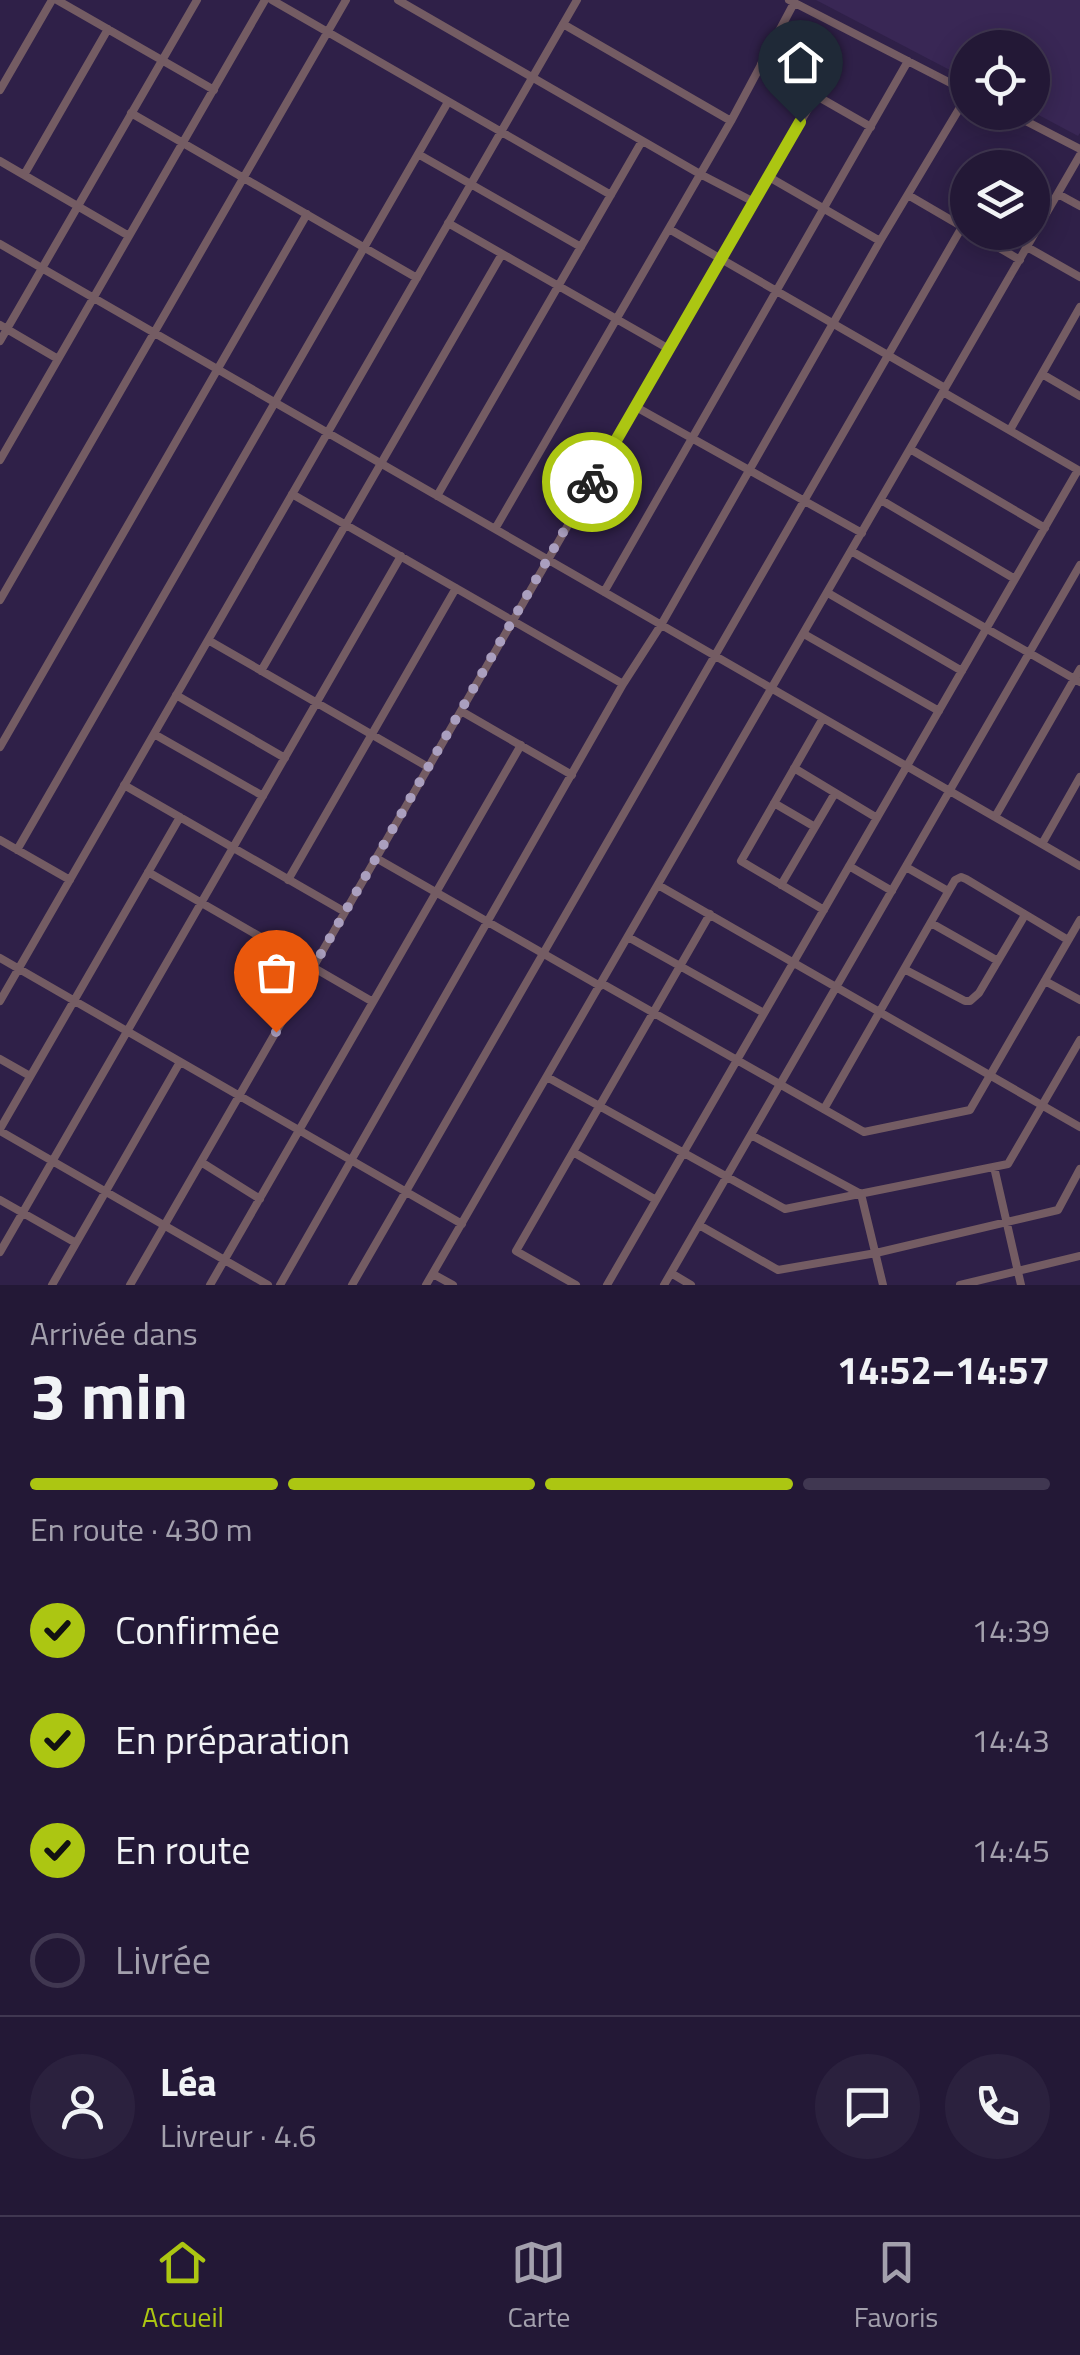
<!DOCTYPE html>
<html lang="fr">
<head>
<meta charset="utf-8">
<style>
	:root { --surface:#231836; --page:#2b213e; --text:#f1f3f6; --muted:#a3a0ad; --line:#403751; --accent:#acc612 }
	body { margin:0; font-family:"Titillium Web",sans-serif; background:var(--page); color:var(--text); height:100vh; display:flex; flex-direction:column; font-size:38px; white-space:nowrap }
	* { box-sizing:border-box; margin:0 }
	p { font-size:32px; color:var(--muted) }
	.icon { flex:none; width:55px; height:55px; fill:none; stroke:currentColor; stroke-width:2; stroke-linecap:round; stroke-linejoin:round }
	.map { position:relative; height:1285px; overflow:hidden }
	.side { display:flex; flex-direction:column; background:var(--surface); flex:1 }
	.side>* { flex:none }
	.fabs { position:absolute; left:950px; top:30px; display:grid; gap:20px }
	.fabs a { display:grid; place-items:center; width:100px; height:100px; border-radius:50%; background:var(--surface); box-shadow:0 5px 25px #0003,0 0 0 2px var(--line); font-size:50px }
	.pin { position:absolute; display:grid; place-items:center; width:85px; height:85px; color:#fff; margin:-102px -42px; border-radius:50% 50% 50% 0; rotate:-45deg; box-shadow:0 0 10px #0007 }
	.pin .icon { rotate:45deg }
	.courier { position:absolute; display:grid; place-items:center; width:100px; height:100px; margin:-50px; border:8px solid #acc612; border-radius:50%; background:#fff; color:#222; box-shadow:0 2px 12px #0007 }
	.head em { font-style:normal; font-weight:700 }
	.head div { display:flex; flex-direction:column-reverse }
	.head { display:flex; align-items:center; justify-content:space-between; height:170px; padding:0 30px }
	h1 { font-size:65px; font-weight:700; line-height:75px }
	.bar { display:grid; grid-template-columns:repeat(4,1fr); gap:15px 10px; align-content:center; height:120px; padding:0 30px }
	.bar i { height:12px; border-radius:8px; background:var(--line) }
	.bar .on { background:var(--accent) }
	.bar p { grid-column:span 4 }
	.line { display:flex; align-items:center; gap:25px; padding:0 30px; border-top:2px solid var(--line) }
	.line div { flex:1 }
	.round { display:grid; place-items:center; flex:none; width:105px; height:105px; border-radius:52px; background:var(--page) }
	ol { padding:0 30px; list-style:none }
	li { display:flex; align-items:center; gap:30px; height:110px }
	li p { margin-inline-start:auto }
	li .icon { padding:10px; border-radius:50%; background:var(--accent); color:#111; stroke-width:4 }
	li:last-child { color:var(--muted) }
	li i { width:55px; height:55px; border:5px solid var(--line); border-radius:50% }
	.menu { display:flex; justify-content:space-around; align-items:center; height:140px; border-top:2px solid var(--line); background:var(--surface); font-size:28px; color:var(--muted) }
	.menu a { display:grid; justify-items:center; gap:5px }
	.menu .on { color:var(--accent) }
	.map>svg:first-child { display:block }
	.built { fill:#392755 }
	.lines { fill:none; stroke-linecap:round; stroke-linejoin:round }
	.minor { stroke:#745c63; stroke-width:8 }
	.done { stroke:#aa9fbf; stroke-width:10; stroke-dasharray:0 18 }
	.route { stroke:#acc612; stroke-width:12 }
</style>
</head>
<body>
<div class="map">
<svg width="1080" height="1285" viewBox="0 0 1080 1285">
	<rect width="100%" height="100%" fill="#2f2048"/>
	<path class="built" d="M816,0H1080V133L1078,136L1033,112L1032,48H968L967,79Z"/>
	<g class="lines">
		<path class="minor" d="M57,0L214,90
			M272,0L611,195
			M398,0L700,174L754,202
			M789,0L968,92
			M563,24L731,121
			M761,64L871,127
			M0,90L52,0
			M1008,112L1080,149
			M131,113L417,278
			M418,154L581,247
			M0,161L129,236
			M24,175L108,29
			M769,177L880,241
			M1058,194L1080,206
			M908,195L968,230
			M448,223L669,349
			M669,229L945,388
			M972,232L1020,260
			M0,244L1080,866
			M1027,247L1080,277
			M0,325L58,359
			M0,341L197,0
			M1042,374L1080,396
			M943,392L1080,471
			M636,407L862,533
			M1010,430L1080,307
			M910,449L1045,528
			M0,460L265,0
			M292,494L623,684
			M437,496L642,141
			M881,500L1015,579
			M495,529L731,121L794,3
			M851,551L1080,682
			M604,592L908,61
			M828,593L962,671
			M0,600L346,0
			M804,634L939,711
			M208,640L428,767
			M261,671L502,254
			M176,695L285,758
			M461,711L572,775
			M823,718L741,861L824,910
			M154,734L263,796
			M0,747L307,214
			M794,768L877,818
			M124,785L345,912
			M774,803L815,827
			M995,817L1080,669
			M0,840L70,880
			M1042,844L1080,777
			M17,850L448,102
			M376,858L600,986
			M849,866L892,891
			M906,867L948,891
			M148,872L373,1002
			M288,880L456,588
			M658,885L1080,1127
			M781,885L835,793
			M931,923L998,961
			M628,937L764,1013
			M0,958L462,1224
			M904,969L965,1001H970L979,993L1025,915
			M1045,981L1080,1000
			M601,983L864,1132L970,1110L1080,920
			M0,1001L577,0
			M0,1059L30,1076
			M547,1077L785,1209L1008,1164L1080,1040
			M824,1109L955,880L961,877L966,879L1068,940
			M0,1129L180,817
			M0,1131L268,1285
			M751,1135L861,1194L883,1285
			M573,1152L656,1200
			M201,1162L260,1199
			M994,1167L1021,1285
			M0,1200L76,1243
			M699,1225L778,1270L876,1253L1058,1210L1080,1169
			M0,1252L401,556
			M671,1273L691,1285
			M433,1274L453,1285
			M52,1285L180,1062
			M130,1285L816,95
			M210,1285L521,745
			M280,1285L623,684L661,625L880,241L968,94
			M352,1285L962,227
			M426,1285L1080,155
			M576,1285L516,1251L710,914
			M607,1285L1078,470
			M664,1285L1080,565
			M960,1285L1080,1256"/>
	</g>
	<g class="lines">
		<path class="done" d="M276,1032L592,482"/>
		<path class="route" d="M592,482L800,122"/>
	</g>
</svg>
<div class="fabs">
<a><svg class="icon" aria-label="locate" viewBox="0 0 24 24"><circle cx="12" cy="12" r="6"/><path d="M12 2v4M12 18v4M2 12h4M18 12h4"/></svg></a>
<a><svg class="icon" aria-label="layers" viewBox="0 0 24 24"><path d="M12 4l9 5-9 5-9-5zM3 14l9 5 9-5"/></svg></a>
</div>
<div class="pin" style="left:276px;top:1032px;background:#ea580c"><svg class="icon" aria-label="bag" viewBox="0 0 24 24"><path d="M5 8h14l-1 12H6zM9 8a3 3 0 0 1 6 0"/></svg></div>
<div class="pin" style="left:800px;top:122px;background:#1f2937"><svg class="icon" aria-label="home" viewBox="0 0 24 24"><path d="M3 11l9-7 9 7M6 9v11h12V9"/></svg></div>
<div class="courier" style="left:592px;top:482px"><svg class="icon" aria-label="bike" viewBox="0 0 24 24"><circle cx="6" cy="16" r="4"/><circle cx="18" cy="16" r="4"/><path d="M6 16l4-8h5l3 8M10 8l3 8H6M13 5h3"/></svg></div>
</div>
<section class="side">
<div class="head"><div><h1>3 min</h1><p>Arrivée dans</p></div><em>14:52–14:57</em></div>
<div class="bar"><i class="on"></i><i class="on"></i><i class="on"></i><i></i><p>En route · 430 m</p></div>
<ol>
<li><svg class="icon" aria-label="check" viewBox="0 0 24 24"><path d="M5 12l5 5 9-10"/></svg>Confirmée<p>14:39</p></li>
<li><svg class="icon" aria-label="check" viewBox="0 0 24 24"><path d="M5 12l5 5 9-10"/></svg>En préparation<p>14:43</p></li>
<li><svg class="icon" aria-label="check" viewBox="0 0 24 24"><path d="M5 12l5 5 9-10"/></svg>En route<p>14:45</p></li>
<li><i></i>Livrée</li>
</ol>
<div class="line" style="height:180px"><a class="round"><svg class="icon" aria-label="person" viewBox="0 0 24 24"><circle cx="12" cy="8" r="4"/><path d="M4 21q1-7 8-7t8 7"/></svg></a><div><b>Léa</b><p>Livreur · 4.6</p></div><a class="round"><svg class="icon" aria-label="chat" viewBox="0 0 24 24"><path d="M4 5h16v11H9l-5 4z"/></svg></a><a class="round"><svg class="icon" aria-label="phone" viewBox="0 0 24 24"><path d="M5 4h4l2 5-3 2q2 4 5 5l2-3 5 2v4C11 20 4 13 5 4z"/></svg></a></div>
</section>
<nav class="menu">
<a class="on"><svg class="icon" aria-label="home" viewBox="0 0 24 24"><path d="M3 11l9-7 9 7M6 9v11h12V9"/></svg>Accueil</a>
<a><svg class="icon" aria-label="map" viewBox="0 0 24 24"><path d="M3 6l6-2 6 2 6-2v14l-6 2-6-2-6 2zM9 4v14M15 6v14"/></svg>Carte</a>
<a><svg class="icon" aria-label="saved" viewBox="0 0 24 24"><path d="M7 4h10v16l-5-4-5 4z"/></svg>Favoris</a>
</nav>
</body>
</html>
